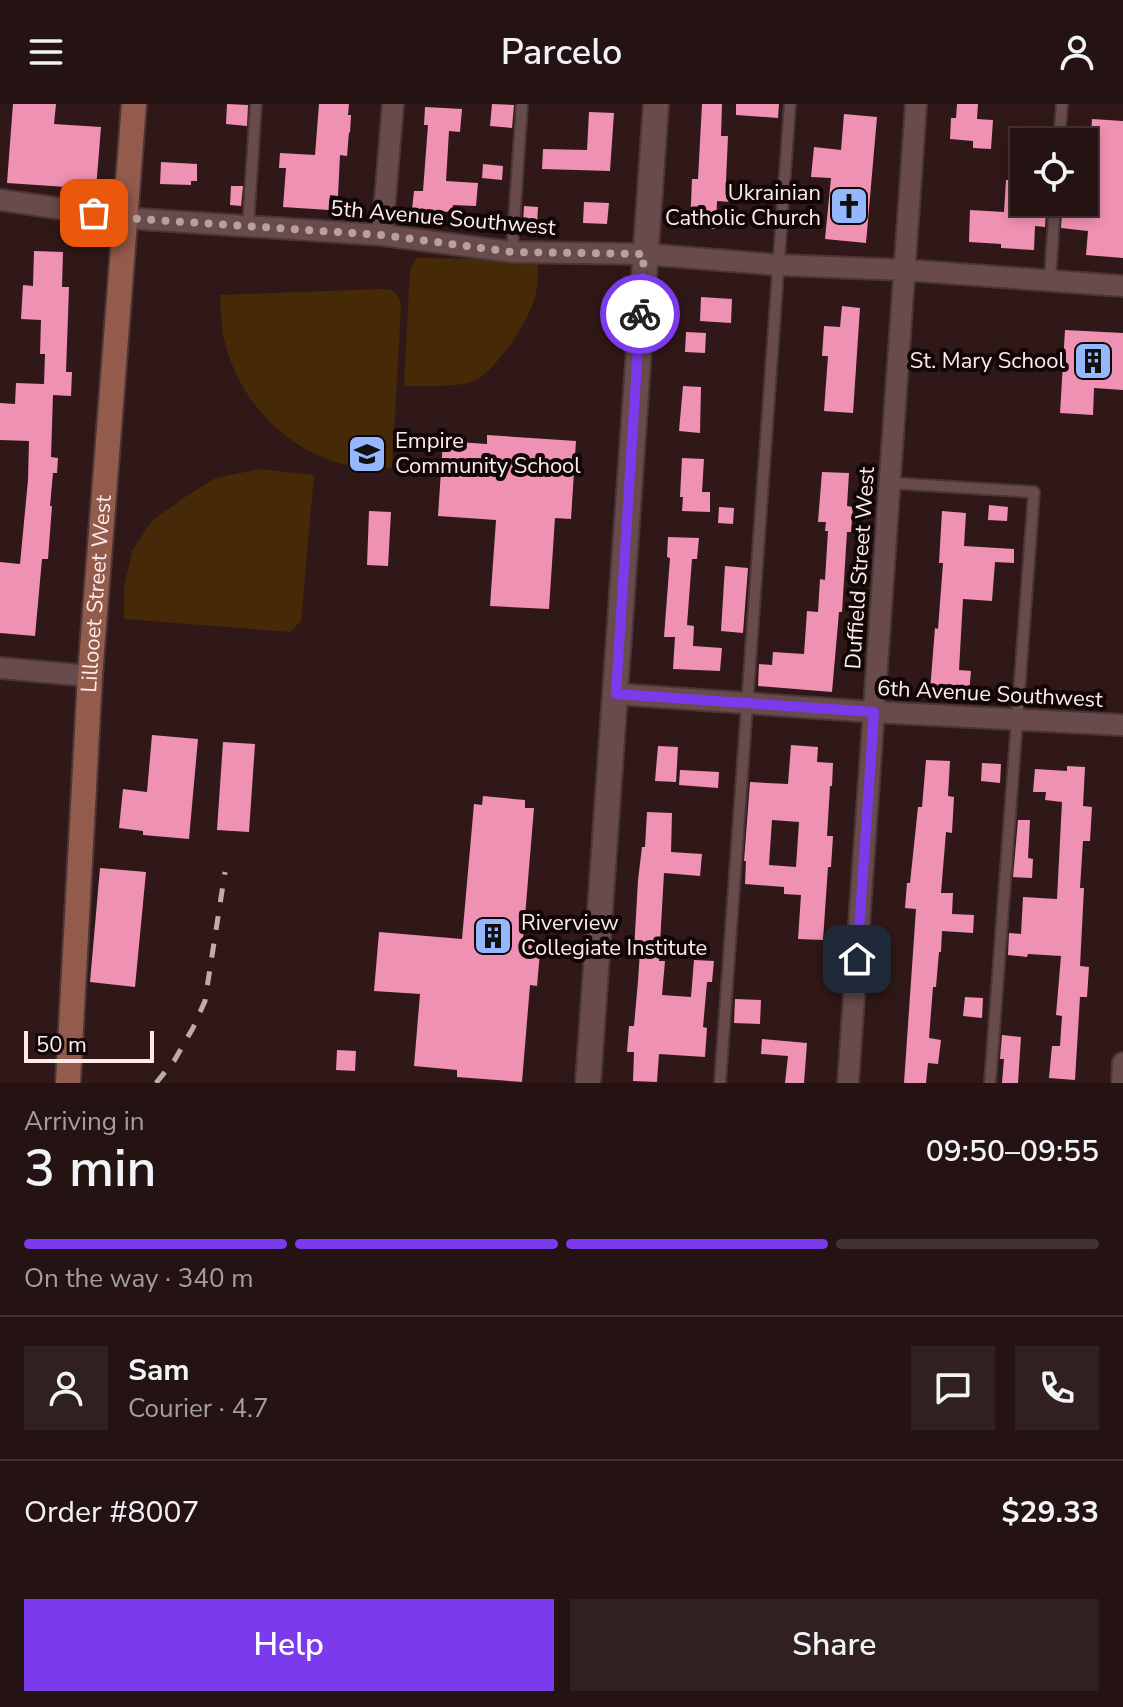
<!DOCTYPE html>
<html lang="en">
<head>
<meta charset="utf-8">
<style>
	:root { --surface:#251212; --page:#312020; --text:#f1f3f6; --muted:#a39e9f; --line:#423232; --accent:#7c3aed }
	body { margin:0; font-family:"Nunito Sans",sans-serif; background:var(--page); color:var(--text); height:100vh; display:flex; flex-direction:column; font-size:30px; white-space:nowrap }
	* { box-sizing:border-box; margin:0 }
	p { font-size:26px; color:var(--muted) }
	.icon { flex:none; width:44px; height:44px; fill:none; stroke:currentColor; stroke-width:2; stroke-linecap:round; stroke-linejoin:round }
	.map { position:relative; height:979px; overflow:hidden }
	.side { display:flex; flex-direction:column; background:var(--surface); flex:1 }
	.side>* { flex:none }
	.buttons { position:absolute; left:1010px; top:24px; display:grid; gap:16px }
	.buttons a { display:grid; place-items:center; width:88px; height:88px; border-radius:0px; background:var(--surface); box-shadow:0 4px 12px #0003,0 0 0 2px var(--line); font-size:40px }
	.scale { position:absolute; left:24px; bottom:20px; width:130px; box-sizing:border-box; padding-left:8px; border:4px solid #feebeb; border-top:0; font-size:22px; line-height:28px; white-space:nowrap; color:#feebeb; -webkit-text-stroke:6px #120707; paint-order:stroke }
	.pin { position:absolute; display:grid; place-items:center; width:68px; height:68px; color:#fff; margin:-34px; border-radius:16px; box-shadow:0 4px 12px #0006 }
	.courier { position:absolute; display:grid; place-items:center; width:80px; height:80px; margin:-40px; border:6px solid #7c3aed; border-radius:50%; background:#fff; color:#222; box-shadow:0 2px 10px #0007 }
	.overview em { font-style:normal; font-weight:600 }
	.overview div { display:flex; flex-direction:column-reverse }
	.overview { display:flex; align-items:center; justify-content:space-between; height:136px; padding:0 24px }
	h1 { font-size:52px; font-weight:600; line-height:60px }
	.bar { display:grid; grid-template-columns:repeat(4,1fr); gap:12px 8px; align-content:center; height:96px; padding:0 24px }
	.bar i { height:10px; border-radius:6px; background:var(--line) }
	.bar .selected { background:var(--accent) }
	.bar p { grid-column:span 4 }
	.line { display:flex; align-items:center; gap:20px; padding:0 24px; border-top:2px solid var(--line) }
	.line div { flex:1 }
	.round { display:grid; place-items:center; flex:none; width:84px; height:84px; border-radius:0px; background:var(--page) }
	.cta { display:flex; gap:16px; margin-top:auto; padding:16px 24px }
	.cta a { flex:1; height:92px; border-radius:0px; background:var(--accent); color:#fff; font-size:32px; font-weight:600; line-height:92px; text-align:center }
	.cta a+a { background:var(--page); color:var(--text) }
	header { display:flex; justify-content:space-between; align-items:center; height:104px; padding:0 24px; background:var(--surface); font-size:36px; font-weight:600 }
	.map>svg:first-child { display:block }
	.green { fill:#462a07 }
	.building { fill:#ef91b3; fill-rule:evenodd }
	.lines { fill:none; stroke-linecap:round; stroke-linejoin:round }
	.service-casing { stroke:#4b3637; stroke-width:14 }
	.minor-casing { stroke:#4b3637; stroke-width:24 }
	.tertiary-casing { stroke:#4b3637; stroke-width:28 }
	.secondary-casing { stroke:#4b3637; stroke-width:28 }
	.service { stroke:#694b4b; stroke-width:10 }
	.minor { stroke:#694b4b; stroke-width:20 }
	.tertiary { stroke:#694b4b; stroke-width:24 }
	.secondary { stroke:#935b4c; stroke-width:24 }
	.rail { stroke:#c0abab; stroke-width:5; stroke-dasharray:14 14; stroke-linecap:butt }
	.done { stroke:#b6a1a1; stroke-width:8; stroke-dasharray:0 14.4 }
	.route { stroke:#7c3aed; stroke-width:10 }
	.labels { text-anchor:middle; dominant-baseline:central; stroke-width:8; stroke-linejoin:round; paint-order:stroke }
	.poi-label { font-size:22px; fill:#feebeb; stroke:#120707; text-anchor:end }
	.street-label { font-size:22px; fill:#feebeb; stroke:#120707 }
</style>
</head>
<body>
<header><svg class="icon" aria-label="menu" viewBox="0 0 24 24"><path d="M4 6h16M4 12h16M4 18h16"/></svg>Parcelo<svg class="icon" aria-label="person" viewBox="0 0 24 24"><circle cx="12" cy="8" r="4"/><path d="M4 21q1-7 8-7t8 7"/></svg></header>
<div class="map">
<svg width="1123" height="979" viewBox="0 0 1123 979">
	<rect width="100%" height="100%" fill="#311818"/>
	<path class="green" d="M417,154L538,156C538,167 538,178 536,188C532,213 500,261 478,275C465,284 421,282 404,282L410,166Z
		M382,185L391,186L399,193L401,202L392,364C376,364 359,365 343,360C282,344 234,291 223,229C221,217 221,204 220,191Z
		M260,365L314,371L301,517L290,528L124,515V484L132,447L152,417L185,393L216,374Z"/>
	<path class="building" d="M13,0H56L54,20L101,23L96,85L7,79Z
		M227,0L248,1L247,22L226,20Z
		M319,0H349L348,11H351L350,29L349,28L347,52L340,51L338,92L330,91L329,106L283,103L286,64H279L280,49L315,51Z
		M492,0L514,1L512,24L490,22Z
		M702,0H722L721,32H728L726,77H733L731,98L717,97L716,125L690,123L692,75H698Z
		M736,0H779L778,14L736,11Z
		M957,0H978L977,15L993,16L991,45L973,44V37L950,35L951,14H956Z
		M425,3L462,5L460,28L449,27L446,77L478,79L476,102L453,101L452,108L412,106L414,87H423L428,21H424Z
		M589,8L614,9L610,67L542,65L543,45L587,46Z
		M844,10L877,13L866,139L825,135L831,74L811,73L814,43L841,46Z
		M1092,15L1123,17V154L1086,151L1088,127L1061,124L1062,109L1069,110L1070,98H1084V43H1090Z
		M161,58L197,60V77H191V81L160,80Z
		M483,60L503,62L502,76L482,74Z
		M1006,76L1024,77V98H1032L1031,107L1046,108L1045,123L1035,122L1034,146L1001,144V140L969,138L970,106L1004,108Z
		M231,82H243L241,102L230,101Z
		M584,98L609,99L607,120L583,119Z
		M524,102L538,103L537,121L523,120Z
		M34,147L63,148L62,183H69L66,268H72L71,292L53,291L51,353L58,354L57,369H53L50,402H52L48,455H42L35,532L0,529V458L20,460L28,376L29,337L0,336V299L15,300L16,279L44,280L45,250H40L41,216L21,215L23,181L33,182Z
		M701,193L732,195L731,219L700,217Z
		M842,202L860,204L853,309L824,307L828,252H822L824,222L840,223Z
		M1065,226L1123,229V286L1094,284L1093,311L1060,309Z
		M686,228L706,229L705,249L685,248Z
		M683,282L701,283L700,329L679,327Z
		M487,331L576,337L571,415L555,414L549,505L490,502L496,416L438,412L443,337L487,340Z
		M682,354L704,355L702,388H710V408L682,407L683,393H680Z
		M822,368L849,369L847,402L853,403L851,428H847L842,508H839L832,588L758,582L759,560L772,561L773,548L804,550L807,507L818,508L820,475L825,476L828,427H825L826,418H818Z
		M989,401L1008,403L1007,417L988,416Z
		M719,403L734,404L733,420L718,419Z
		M369,407L391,408L388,462L367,461Z
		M942,407L966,409L964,442L1014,445V459L995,458L992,497L963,495L959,566L971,567L969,590L930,587L935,524L938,525L943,459H939Z
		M668,433L699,434L697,455H692L687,521L694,522L693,542L722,544L720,567L673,565L675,533H664L670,454L667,453Z
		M725,462L748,464L743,529L721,527Z
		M152,631L198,635L189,735L143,731V727L119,724L123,685L147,688Z
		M223,638L255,640L249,728L217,726Z
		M791,641L818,643L817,658L833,659L832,682H830L827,732H833L831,763H828L823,836L798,835L801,791L784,790V783L745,780L746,757H744L750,678L788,680ZM772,716L799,718L796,763L769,761Z
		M658,642L678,643L676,678L655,677Z
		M926,656L950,657L948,692L954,693L952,729L946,728L941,789H953L952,810L974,811L973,829L942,827L941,848H939L936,883H933L929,934L941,936L938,960L928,959L926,979H904L916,805L905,804L907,779H910L918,703H922Z
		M982,659L1001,660L1000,679L981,677Z
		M1067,662L1085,663L1083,702L1092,703L1090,737H1083L1080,784H1084L1080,862L1089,863L1087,893H1080L1075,976L1049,974L1052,942H1060L1062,912L1056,911L1061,852L1028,850L1027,853L1008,851L1009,829L1021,830L1023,793L1057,795L1062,698L1045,696L1046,688H1033L1035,665L1067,667Z
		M680,666L719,668L718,684L679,681Z
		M483,692L525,696V704H534L523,836L541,837L537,882L530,881L522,978L457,973V966L414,962L420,890L374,887L379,828L462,835L474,700L482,701Z
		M647,708L672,709L671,748L702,750L700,772L664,769L659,857H665L662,891L691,893L694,856L714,857L712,878H707L703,923L707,924L705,953L659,950L657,978L633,977L634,948H627L629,922H634L638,877L640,847H634L638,776L642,743H645Z
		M1018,716H1030L1028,754L1033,755L1032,774L1013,773Z
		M100,764L146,768L135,883L90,878Z
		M965,893L983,894L982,914L963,912Z
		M735,895L761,896L760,920L734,919Z
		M1002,931L1021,933L1018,979H1002L1004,955H1000Z
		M762,935L807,939L804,979H785L788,952L761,950Z
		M337,946L356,947L355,967L336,966Z"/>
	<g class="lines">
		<g class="service-casing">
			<path id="service" d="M1059,38L1062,0
				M248,122L256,0
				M512,148L522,0
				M1050,176L1055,98
				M891,379L1034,388L990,979
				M720,979L790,0"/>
		</g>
		<g class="minor-casing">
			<path id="minor" d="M0,96L125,114L382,131L512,148L644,150L779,161L905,166L1123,182
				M382,131L393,0
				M0,564L90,572
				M616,590L874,608L1123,621
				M848,979L916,0
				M1122,979L1123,959"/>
		</g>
		<g class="tertiary-casing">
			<path id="tertiary" d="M588,979L656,0"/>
		</g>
		<g class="secondary-casing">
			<g id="secondary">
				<path id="s1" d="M68,979L90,572L134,0"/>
			</g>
		</g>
		<use href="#service" class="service"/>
		<use href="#minor" class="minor"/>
		<use href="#tertiary" class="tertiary"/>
		<use href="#secondary" class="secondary"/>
		<path class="rail" d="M156,979L174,957L193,924L205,897L225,768"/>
	</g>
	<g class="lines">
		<path class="done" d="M94,109L125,114L382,131L512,148L644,150L640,210"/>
		<path class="route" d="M640,210L616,590L874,608L857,855"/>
	</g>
	<defs>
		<g id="church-square" transform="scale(2)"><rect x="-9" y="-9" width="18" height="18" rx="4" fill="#95b7fd" stroke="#120707"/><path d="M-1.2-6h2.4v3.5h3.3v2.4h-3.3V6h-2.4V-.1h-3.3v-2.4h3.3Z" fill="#111"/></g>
		<g id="building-square" transform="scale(2)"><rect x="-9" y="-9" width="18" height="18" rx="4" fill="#95b7fd" stroke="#120707"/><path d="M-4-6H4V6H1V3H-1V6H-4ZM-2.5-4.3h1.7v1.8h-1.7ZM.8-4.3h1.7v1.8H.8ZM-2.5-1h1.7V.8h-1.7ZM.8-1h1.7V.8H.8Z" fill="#111"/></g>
		<g id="school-square" transform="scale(2)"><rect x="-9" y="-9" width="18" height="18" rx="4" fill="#95b7fd" stroke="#120707"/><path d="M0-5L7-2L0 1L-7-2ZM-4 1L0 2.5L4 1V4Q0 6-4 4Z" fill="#111"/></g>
	</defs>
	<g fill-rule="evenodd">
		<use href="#church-square" x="849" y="102"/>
		<use href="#building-square" x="1093" y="257"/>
		<use href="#school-square" x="367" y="350"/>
		<use href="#building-square" x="493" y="832"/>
	</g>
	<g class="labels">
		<g class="poi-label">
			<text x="821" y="89">Ukrainian<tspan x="821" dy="25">Catholic Church</tspan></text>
			<text x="1065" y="257">St. Mary School</text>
			<text x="395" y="337" text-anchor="start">Empire<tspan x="395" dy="25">Community School</tspan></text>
			<text x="521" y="819" text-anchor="start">Riverview<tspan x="521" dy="25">Collegiate Institute</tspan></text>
		</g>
		<g class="street-label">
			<text transform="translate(443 114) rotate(5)">5th Avenue Southwest</text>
			<text transform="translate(860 464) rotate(-86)">Duffield Street West</text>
			<text stroke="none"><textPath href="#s1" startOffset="490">Lillooet Street West</textPath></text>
			<text transform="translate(990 590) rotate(3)">6th Avenue Southwest</text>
		</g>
	</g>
</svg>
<div class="buttons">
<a><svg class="icon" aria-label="locate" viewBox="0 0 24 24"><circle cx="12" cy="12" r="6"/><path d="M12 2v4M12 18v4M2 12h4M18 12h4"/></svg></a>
</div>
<div class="scale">50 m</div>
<div class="pin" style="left:94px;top:109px;background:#ea580c"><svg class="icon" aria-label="bag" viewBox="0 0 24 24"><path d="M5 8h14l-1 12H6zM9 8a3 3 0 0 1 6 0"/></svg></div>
<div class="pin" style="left:857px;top:855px;background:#1f2937"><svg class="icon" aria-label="home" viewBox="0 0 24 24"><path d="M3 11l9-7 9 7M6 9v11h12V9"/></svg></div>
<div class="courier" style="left:640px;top:210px"><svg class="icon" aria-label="bike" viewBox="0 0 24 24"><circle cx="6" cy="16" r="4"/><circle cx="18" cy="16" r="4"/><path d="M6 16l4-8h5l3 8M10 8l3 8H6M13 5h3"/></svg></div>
</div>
<section class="side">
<div class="overview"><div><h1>3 min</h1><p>Arriving in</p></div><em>09:50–09:55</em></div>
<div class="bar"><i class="selected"></i><i class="selected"></i><i class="selected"></i><i></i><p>On the way · 340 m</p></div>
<div class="line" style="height:144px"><a class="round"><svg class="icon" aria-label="person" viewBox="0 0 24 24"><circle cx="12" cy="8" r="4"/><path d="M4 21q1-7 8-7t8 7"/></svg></a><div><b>Sam</b><p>Courier · 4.7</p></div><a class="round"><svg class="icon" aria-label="chat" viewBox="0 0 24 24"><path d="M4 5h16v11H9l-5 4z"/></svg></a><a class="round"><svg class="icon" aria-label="phone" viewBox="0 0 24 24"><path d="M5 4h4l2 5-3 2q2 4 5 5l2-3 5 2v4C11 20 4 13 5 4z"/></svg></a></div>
<div class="line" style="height:104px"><div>Order #8007</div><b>$29.33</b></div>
<div class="cta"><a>Help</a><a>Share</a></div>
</section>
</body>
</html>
